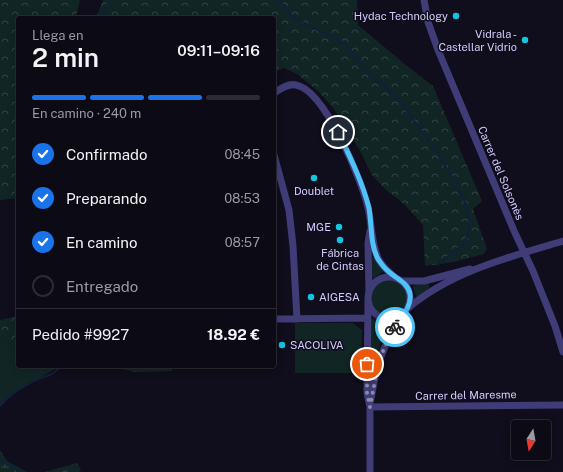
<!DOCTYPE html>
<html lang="es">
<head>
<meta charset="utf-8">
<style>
	:root { --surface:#0c0a15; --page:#15131e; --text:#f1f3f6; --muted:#9a9aa0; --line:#2c2b34; --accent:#1a73e8 }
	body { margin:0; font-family:"Public Sans",sans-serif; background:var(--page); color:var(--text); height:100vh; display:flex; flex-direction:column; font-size:15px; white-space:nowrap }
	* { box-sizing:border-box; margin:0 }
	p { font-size:13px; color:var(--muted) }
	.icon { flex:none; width:22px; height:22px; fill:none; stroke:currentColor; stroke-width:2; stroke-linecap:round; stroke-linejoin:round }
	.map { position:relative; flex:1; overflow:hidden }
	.side { position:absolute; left:16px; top:16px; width:260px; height:352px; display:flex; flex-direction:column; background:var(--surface); border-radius:4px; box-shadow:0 2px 10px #0003,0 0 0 1px var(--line) }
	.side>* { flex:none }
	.needle { width:26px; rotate:191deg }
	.controls { position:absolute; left:511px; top:420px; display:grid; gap:8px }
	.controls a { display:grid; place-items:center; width:40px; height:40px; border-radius:4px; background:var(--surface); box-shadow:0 2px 10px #0003,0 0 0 1px var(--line); font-size:20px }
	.pin { position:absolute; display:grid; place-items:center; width:34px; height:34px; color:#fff; margin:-17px; border:2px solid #fff; border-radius:50%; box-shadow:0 1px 4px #0007 }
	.courier { position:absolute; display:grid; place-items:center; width:40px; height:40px; margin:-20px; border:3px solid #4fc3f7; border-radius:50%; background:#fff; color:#222; box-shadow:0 1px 5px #0007 }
	.summary em { font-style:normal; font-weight:600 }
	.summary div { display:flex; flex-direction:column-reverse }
	.summary { display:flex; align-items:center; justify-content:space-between; height:68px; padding:0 16px }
	h1 { font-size:26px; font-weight:600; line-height:30px }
	.bar { display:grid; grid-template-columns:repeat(4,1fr); gap:6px 4px; align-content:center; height:48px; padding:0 16px }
	.bar i { height:5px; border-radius:3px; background:var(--line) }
	.bar .on { background:var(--accent) }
	.bar p { grid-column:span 4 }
	.line { display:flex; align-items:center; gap:10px; padding:0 16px; border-top:1px solid var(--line) }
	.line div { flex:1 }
	ol { padding:0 16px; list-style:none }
	li { display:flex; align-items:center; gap:12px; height:44px }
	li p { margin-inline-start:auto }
	li .icon { padding:4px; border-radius:50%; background:var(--accent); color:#fff; stroke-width:4 }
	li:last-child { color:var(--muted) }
	li i { width:22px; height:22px; border:2px solid var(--line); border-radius:50% }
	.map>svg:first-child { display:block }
	.green { fill:#112525 }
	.forest { fill:url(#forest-crowns) }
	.wetland { fill:url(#wetland-marsh) }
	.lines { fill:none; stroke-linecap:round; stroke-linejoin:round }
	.stream { stroke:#0f203d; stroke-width:2 }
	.minor { stroke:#403c77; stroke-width:7 }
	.done { stroke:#8f89ad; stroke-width:4; stroke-dasharray:0 7.2 }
	.route { stroke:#4fc3f7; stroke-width:5 }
	.poi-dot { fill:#13c5df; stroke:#100d1c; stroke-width:1.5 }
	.labels { text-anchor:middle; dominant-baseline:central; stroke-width:3; stroke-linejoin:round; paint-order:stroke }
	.poi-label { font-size:11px; fill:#d3ccfb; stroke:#100d1c; text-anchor:end }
	.street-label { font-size:11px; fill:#d3ccfb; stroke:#100d1c }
</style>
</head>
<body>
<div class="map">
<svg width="563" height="472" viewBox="0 0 563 472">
	<defs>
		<pattern id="forest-crowns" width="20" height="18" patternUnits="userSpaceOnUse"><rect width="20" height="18" fill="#112525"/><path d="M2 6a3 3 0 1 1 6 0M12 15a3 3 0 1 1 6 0" fill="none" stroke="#334346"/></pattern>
		<pattern id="wetland-marsh" width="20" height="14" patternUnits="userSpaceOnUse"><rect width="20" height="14" fill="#112525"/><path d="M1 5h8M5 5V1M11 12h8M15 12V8" fill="none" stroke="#334346"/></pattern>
	</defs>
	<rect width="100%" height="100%" fill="#100d1c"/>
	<path class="green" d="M374,257L383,272L373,278L371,276L372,258Z
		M370 298a19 19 0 1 1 38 0a19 19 0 1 1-38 0Z
		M425,284H429V288L418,296H416L413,287L415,285Z
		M372,318L383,323L391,325L383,338L374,362L371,359V320Z
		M295,323H353L362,330L361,373H295Z
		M0,338L18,349V366H60L14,393L0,406Z"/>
	<path class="forest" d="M0,0H80L76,17L75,18H18V198L0,200Z
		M103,0H357L358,25L406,65L433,86L482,201L473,209L487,249L484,254L454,262L425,266L423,225L405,205L384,188L372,175L359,149L334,109L318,91L297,74L284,68L274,72V18H96Z
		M18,316V349L0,338V320Z
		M110,366H172V371L135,372Z
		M77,463L81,470L79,472H45Z"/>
	<path class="wetland" d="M0,450L7,461L27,472H0Z"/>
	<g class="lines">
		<path class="stream" d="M279,0L292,17L346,44L366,72L386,86L399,100L414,121L438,153L464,199L470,225L466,241L453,253L437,265
			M100,18L105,10L109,0
			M0,406C9,395 23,386 36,380C45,376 55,375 60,366
			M0,460L21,472"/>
		<path class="minor" d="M424,0L428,22L438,50L515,233L533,271L555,326L563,352
			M274,93C280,89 288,83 296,85C325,90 362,181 368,208C372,224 371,243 378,258C382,267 389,272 396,278
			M274,155L289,210L293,246L297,319
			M368 298a21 21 0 1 1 42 0a21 21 0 1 1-42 0Z
			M402,281H424L470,269
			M369,293L368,243L370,231
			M368,299L367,393L370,407V472
			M407,309C450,272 509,257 563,241
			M274,319L367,318
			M370,403C373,391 374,378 378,366C383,347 393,331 403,315
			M370,407L563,405"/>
	</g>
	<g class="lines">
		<path class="done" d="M367,364V393L370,407C376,377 378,354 395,327"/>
		<path class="route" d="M338,132C350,157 362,181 369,208C372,225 370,244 378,259C381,263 384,268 388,271C396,279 408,282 410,294C412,307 401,317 395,327"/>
	</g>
	<g class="poi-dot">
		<circle cx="456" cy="16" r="4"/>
		<circle cx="525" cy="40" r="4"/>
		<circle cx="314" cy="178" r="4"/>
		<circle cx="339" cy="227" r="4"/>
		<circle cx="340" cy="240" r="4"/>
		<circle cx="311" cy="297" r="4"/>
		<circle cx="282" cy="345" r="4"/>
	</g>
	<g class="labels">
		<g class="poi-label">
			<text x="448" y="16">Hydac Technology</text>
			<text x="517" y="34">Vidrala -<tspan x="517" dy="13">Castellar Vidrio</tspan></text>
			<text x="314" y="191" text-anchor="middle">Doublet</text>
			<text x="331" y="227">MGE</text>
			<text x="340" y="253" text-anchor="middle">Fábrica<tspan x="340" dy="13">de Cintas</tspan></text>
			<text x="319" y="297" text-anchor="start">AIGESA</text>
			<text x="290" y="345" text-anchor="start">SACOLIVA</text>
		</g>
		<g class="street-label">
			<text transform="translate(501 173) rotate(67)">Carrer del Solsonès</text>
			<text transform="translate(466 395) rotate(-1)">Carrer del Maresme</text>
		</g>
	</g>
</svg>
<div class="controls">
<a><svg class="needle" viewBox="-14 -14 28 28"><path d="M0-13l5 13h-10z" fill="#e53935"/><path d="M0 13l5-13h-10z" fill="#9a9aa0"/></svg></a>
</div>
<div class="pin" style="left:367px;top:364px;background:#ea580c"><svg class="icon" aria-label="bag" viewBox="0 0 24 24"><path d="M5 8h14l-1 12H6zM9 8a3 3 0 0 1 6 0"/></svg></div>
<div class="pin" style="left:338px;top:132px;background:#1f2937"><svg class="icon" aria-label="home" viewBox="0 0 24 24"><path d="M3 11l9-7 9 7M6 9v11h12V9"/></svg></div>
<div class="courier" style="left:395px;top:327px"><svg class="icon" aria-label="bike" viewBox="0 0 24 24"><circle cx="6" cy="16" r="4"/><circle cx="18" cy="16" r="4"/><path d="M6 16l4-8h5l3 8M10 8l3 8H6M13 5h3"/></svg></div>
<section class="side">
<div class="summary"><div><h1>2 min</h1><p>Llega en</p></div><em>09:11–09:16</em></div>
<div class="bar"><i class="on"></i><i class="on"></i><i class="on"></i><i></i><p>En camino · 240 m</p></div>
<ol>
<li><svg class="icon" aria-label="check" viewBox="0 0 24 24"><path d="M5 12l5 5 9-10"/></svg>Confirmado<p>08:45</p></li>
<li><svg class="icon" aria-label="check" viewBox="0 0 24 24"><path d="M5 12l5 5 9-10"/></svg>Preparando<p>08:53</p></li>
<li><svg class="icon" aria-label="check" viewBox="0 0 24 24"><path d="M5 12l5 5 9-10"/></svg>En camino<p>08:57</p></li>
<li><i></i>Entregado</li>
</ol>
<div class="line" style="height:52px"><div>Pedido #9927</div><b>18.92 €</b></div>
</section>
</div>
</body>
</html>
